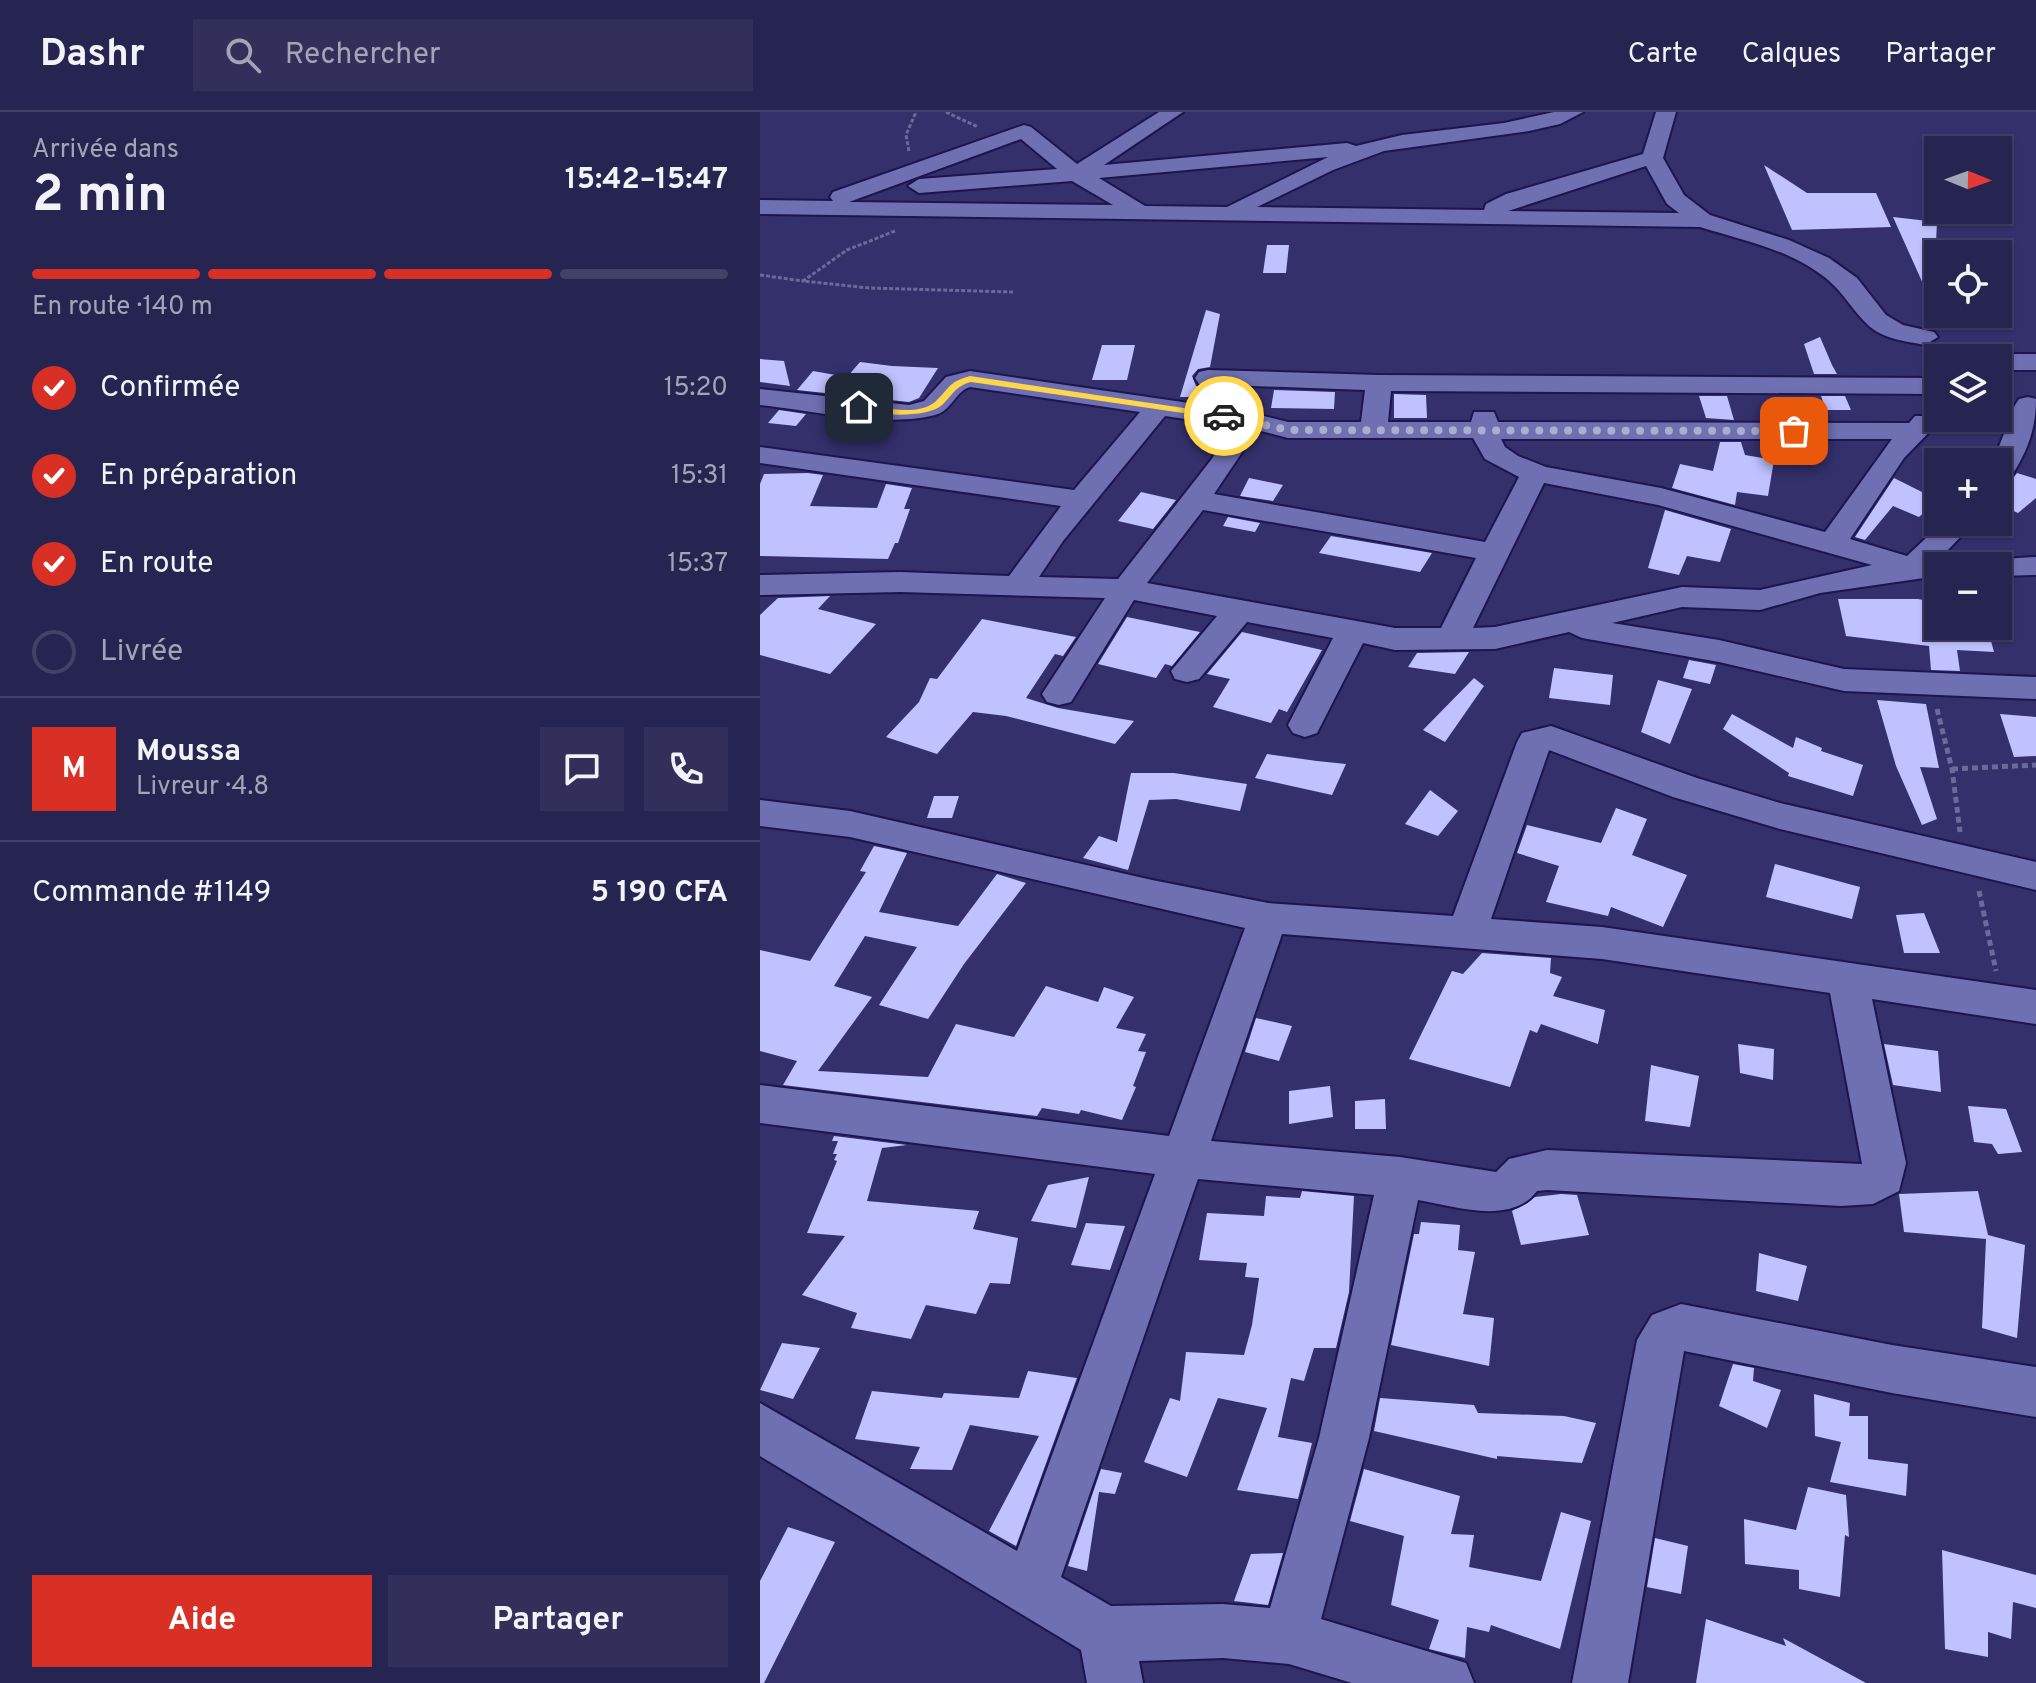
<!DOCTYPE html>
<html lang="fr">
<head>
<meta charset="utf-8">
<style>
	:root { --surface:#262451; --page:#32305b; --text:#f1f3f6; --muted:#a4a4b7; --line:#424168; --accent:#d93025 }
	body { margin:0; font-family:Overpass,sans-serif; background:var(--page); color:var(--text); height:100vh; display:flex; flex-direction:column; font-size:30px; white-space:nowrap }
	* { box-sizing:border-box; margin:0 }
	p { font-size:26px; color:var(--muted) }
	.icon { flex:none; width:44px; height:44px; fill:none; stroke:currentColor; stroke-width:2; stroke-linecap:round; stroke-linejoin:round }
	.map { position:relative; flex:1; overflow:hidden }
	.side { display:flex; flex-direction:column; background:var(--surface); width:760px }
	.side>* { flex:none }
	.needle { width:52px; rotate:91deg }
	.controls { position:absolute; left:1164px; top:24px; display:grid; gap:16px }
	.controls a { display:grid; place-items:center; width:88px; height:88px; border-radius:0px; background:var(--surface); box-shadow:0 2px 6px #0004,0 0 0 2px var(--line); font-size:40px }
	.pin { position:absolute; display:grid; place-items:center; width:68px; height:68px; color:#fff; margin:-34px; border-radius:16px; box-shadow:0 4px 12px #0006 }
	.courier { position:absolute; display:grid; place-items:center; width:80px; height:80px; margin:-40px; border:6px solid #ffd54a; border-radius:50%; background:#fff; color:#222; box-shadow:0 2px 10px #0007 }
	.headline em { font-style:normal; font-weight:700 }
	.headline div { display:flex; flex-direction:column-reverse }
	.headline { display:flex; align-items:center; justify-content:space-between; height:136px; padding:0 32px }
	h1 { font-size:52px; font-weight:700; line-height:60px }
	.bar { display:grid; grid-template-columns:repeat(4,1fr); gap:12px 8px; align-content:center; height:96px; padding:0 32px }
	.bar i { height:10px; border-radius:6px; background:var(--line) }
	.bar .active { background:var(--accent) }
	.bar p { grid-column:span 4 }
	.line { display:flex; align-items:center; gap:20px; padding:0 32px; border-top:2px solid var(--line) }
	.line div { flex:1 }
	.round { display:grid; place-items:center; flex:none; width:84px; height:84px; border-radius:0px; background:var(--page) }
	ol { padding:0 32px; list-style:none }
	li { display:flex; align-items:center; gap:24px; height:88px }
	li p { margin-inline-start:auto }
	li .icon { padding:8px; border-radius:50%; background:var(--accent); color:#fff; stroke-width:4 }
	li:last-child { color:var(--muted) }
	li i { width:44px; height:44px; border:4px solid var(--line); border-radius:50% }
	.primary-button { display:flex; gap:16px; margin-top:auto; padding:16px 32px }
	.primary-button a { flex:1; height:92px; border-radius:0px; background:var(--accent); color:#fff; font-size:32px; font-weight:700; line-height:92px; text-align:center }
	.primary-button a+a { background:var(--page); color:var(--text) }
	header { display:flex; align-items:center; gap:48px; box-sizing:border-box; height:112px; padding:0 40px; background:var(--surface); border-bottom:2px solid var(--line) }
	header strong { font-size:38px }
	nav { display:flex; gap:44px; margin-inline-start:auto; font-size:28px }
	.search { width:560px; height:72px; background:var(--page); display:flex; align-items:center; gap:20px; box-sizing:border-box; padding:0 28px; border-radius:0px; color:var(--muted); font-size:30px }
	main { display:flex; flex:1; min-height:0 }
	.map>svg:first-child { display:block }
	.building { fill:#bfc2ff }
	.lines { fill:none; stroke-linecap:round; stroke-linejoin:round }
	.minor-casing { stroke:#1c154e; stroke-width:4 }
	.path-far1 { stroke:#6c6a99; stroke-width:3; stroke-dasharray:4 2; stroke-linecap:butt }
	.path { stroke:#6c6a99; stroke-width:5; stroke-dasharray:6 4; stroke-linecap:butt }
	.minor { fill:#6f70b2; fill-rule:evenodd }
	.route { fill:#ffd54a }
	.done { stroke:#adadcc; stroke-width:8; stroke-dasharray:0 14.4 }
</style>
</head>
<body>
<header>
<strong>Dashr</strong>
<div class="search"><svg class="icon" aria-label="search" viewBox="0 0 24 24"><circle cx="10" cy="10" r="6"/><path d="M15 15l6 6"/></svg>Rechercher</div>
<nav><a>Carte</a><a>Calques</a><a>Partager</a></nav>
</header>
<main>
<section class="side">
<div class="headline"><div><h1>2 min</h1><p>Arrivée dans</p></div><em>15:42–15:47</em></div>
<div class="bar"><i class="active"></i><i class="active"></i><i class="active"></i><i></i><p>En route · 140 m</p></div>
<ol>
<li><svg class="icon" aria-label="check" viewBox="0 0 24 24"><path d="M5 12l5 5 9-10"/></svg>Confirmée<p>15:20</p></li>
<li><svg class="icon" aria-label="check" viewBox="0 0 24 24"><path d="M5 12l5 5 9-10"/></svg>En préparation<p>15:31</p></li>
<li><svg class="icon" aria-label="check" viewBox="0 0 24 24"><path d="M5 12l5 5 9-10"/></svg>En route<p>15:37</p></li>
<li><i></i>Livrée</li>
</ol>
<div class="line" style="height:144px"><b class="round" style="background:var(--accent);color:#fff">M</b><div><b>Moussa</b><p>Livreur · 4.8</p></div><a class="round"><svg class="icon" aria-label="chat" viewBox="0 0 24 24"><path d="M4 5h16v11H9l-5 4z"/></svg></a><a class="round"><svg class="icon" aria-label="phone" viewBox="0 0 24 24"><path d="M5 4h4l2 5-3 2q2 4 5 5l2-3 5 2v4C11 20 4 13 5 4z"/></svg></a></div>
<div class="line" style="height:104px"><div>Commande #1149</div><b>5 190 CFA</b></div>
<div class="primary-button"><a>Aide</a><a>Partager</a></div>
</section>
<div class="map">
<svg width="1276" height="1571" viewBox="0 0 1276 1571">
	<rect width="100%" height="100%" fill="#33306c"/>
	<path class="building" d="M1004,53L1047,81H1116L1131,115L1032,118Z
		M1133,105L1177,110L1173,194Z
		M507,133H529L526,161H503Z
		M446,198L460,202L450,255L438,257L432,264L436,274L446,275L444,285H420Z
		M1060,225L1072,253L1077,262H1054L1044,232Z
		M342,233H375L367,268H332Z
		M0,247L24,249L30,274L0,270Z
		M100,250L132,254L178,256L159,286L149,290L37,278L53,259L87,265Z
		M514,278L575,280L574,297L511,296Z
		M634,282L666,283L667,306H634Z
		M939,284H967L974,308L946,306Z
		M1061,284H1085L1091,298H1066Z
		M19,298L46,302L36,314L8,311Z
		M960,330H981L985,343L1014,348L1008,384L977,380L975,393L912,376L920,352L953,359Z
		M48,361L63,363L50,394L117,396L126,372L152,376L144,397H150L138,431H135L128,447L0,444V372L4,362Z
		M1257,361L1276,367V386L1258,401L1238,392V375L1249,372Z
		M489,366L523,373L513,389L480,384Z
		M1134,366L1178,388L1159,405L1133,394L1105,428L1095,425Z
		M381,380L416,388L393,417L358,409Z
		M905,398L971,417L960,450L927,444L919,463L888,456Z
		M468,405L500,411L495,420L463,414Z
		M571,424L672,441L660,460L559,441Z
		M70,484L58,497L116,512L70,562L0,543V503L18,486Z
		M1078,487H1158L1178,491V514H1227L1234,540L1197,538L1200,559L1171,558L1169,534L1086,524Z
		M367,505L440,520L412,554L405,552L396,566L338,552Z
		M222,507L316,525L303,544L295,542L266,586L298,596L374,609L355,632L246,604L213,600L177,642L126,625L159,590L170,566L177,567Z
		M482,520L562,538L527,600L519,597L511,611L453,595L470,567L447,562Z
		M709,540L695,562L648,555L657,541Z
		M929,548L956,553L950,572L923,566Z
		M794,556L853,563L850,593L789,586Z
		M714,566L724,574L685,630L663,618Z
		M898,568L932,577L910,632L881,620Z
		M1117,588L1166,592L1179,656L1160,655L1177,707L1162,713L1136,654Z
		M972,602L1033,636L1036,625L1062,636L1061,639L1103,653L1093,684L1028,664L1029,661L963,617Z
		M1240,602L1276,605V644L1254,645Z
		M507,642L557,649L586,652L572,683L495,666Z
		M371,661H414L487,672L480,699L416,687L389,688L368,758L323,746L339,724L357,730Z
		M670,678L698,699L678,724L645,712Z
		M174,684H199L192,706H167Z
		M856,696L887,707L872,743L927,763L903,815L851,795L848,804L786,790L799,754L757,741L767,713L841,731Z
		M114,734L147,741L119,800L198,814L237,762L266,771L204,852L168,907L119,893L157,835L105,824L74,874L112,885L58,959L168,965L196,912L254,925L286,874L338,890L344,875L374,885L356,916L386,922L378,939L386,940L373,974L376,975L362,1008L321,998L319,1002L282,996L277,1004L23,973L37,949L0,939V838L50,849L106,760L100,759Z
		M1015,752L1100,775L1092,807L1006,785Z
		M1164,801L1180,841H1144L1136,803Z
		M722,841L791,846L790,861L802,865L793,884L845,898L838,932L781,912L777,921L770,918L750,975L649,947L692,859L703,862Z
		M496,906L532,914L519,949L485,940Z
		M978,932L1014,937L1013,968L980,961Z
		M1124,932L1178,939L1181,980L1133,973Z
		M891,953L939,964L930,1015L885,1009Z
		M570,974L573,1005L529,1012V979Z
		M625,987L626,1017H595V989Z
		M1208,994L1246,997L1262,1040L1238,1042L1232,1032L1214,1030Z
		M74,1024L147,1033L122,1036L107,1089L219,1099L213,1117L258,1126L250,1172L230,1171L216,1202L166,1193L151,1227L91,1216L97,1201L42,1183L85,1124L47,1121L77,1049L74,1048L77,1042H73L78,1029H72Z
		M329,1065L316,1116L271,1109L288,1073Z
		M542,1079L594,1084L589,1180L576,1236H554L544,1269L531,1266L518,1325L552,1331L538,1387L477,1378L507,1296L458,1286L427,1365L384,1350L410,1286L420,1289L426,1240L484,1243L492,1213L499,1166L485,1165L487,1151L439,1148L447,1101L504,1104L506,1084L540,1086Z
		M1218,1079L1228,1123L1265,1133L1257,1226L1222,1216L1226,1127L1144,1120L1139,1082Z
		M801,1082L817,1083L829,1123L761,1133L752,1099L775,1085Z
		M661,1110L700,1113L698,1138L715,1140L703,1202L734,1206L729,1254L631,1233L654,1122H659Z
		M326,1111L365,1114L350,1158L311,1153Z
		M999,1141L1047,1154L1038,1189L996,1179Z
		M22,1231L60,1236L33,1287L0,1278Z
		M973,1252L994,1256L993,1269L1021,1278L1007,1316L959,1294Z
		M268,1259L317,1266L256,1434L229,1419L279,1324L210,1313L192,1358L150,1357L160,1335L95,1327L112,1279L182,1286L184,1281L259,1286Z
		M1054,1282L1090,1291L1089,1304H1108V1347L1148,1352L1146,1384L1070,1370L1081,1330L1055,1324Z
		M620,1286L714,1293L718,1301L804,1304L836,1311L822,1351L737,1344V1347L614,1319Z
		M341,1357L362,1361L355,1382L339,1380L327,1459L308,1454Z
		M604,1357L700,1384L691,1422L714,1423L709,1455L781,1469L801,1400L831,1409L800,1537L731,1513L729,1520L707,1515L705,1546L669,1537L679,1508L631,1493L644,1424L590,1409Z
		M1048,1375L1086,1383L1089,1425L1085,1423L1080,1485L1039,1477V1458L985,1452L984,1407L1036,1418Z
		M28,1415L75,1430L4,1571H0V1469Z
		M895,1426L928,1434L921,1482L887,1475Z
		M1182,1438L1276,1463V1496L1253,1490L1251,1527L1228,1520V1545L1185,1537Z
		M523,1441L508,1493L474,1489L491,1442Z
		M946,1507L1026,1534L1023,1526L1106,1571H936Z"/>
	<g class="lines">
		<g class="minor-casing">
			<path id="minor" d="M399,0H423L344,53L587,31L596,34L642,23L744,11L794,0H823L800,12L769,19L624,39L573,58L497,95L724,98L726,92L746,82L883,42L896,0H916L903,46L924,83L950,103L1029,128L1069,146L1097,166L1126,203L1143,213L1174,220L1178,225L1165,233C1145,229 1122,227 1107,212C1087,192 1082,176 1056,159C1023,136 978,127 940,115L0,102V88L73,89L70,85L73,80L264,13L271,15L317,52ZM261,27L297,57L159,67L148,74L159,81L312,69L353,93L89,90ZM568,45L467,95L385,94L339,66ZM886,54L907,92L919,101L748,99Z
				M1238,242H1276V258H1238V246H1228Z
				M448,258L619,263L1178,266V282L631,279L628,310H711L714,300H734L738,310L1149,311L1155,304H1175L1179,310L1144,346L1090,427L1147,444L1183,410H1215L1180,446L1193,454H1178V464L1060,481L1000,498L922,495L852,511L959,528L1084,557L1276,565V587L1084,579L959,550L822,526L809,520L735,537L635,538L603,531L557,621L545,625L533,621L528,613L573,526L487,510L439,567L427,570L415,567L411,559L457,504L374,488L311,590L299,593L287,590L282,582L345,486L140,480L0,483V463L140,460L249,464L301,394L0,351V335L314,378L380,300L210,275C196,279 192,297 178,302C133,317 49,298 0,293V277L149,293L164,289L186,265L210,259L484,299L528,310H601L605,278L439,272L435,266L439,260ZM405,304L473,314L451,348L358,467L279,465L303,429ZM497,318L528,326H713L725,347L759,365L725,430L454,382ZM741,327H1132L1065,420L901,376L786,355L758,344L745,335ZM784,371L898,393L1112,453L1000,478L922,475L735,515L713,516ZM443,398L716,446L681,516H635L387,471Z
				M1268,285L1276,287C1276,319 1266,343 1248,369L1238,372V350H1233L1255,293L1259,287Z
				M1276,445V463L1238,464V454H1223L1227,448Z
				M791,614L937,666L1020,691L1276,750V778L1020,717L913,685L789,638L731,807L842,815L1276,878V912L1112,887L1146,1051L1139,1079L1113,1092L1081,1094L787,1078L777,1079C751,1114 694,1094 658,1088L609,1326L561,1507L706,1551L714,1571H592L529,1552L463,1546L379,1549L383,1571H327L321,1538L0,1344V1291L257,1439L395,1062L0,1011V973L409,1024L485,816L90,725L0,714V688L90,699L392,768L508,791L693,804L757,630L762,621ZM522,822L842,847L1070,881L1102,1052L787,1038L749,1047L736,1060L640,1045L451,1029ZM438,1067L614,1083L559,1326L510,1496L463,1492L351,1494L301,1465Z
				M921,1192L1132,1233L1276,1255V1305L1132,1281L924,1239L868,1571H812L877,1228L892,1203Z"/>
		</g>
		<path class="path-far1" d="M186,0L218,15
			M149,39L146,23L156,0
			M135,119L87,138L43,169L109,176L253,180
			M0,163L43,169"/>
		<path class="path" d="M1177,597L1192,657L1200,720
			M1192,657L1276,653
			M1219,779L1236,859"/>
		<use href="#minor" class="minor"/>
	</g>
	<path class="route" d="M210,264L464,302L469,304L464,307L211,270C195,274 193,283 182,293C166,307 112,304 95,295L99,292C121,295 157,305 175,290C190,276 188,270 210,264Z"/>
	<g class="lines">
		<path class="done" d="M464,304L528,318L1034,319"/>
	</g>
</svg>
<div class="controls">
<a><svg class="needle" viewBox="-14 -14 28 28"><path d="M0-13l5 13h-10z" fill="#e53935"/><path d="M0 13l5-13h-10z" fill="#a4a4b7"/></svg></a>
<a><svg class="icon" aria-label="locate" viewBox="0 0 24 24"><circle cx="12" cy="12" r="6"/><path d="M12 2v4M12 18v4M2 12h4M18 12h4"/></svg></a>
<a><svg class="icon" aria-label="layers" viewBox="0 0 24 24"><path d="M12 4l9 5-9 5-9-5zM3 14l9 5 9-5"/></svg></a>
<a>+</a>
<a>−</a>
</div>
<div class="pin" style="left:1034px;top:319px;background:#ea580c"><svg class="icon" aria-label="bag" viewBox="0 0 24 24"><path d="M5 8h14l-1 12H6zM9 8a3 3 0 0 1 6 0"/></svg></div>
<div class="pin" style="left:99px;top:295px;background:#1f2937"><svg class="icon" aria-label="home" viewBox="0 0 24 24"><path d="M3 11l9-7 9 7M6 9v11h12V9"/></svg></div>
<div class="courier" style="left:464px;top:304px"><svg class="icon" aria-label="car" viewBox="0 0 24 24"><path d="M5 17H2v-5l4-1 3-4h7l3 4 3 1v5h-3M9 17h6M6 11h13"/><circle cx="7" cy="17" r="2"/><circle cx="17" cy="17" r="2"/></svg></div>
</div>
</main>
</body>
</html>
